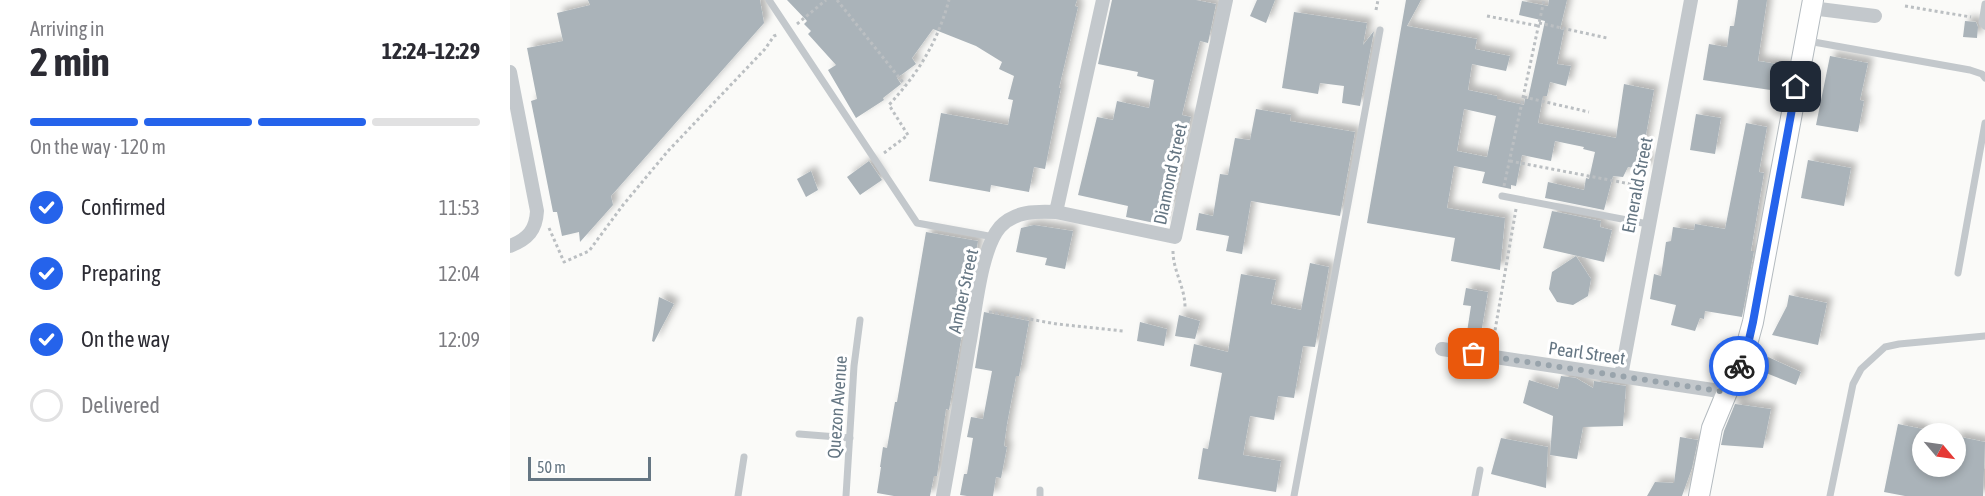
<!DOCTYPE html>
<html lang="en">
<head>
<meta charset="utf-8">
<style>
	:root { --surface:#fff; --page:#f2f2f3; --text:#2b2b33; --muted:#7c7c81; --line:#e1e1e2; --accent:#2563eb }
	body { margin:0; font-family:"Asap Condensed",sans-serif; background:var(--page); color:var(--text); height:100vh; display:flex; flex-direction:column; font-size:22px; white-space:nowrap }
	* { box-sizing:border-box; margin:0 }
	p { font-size:20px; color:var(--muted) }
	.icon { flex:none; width:33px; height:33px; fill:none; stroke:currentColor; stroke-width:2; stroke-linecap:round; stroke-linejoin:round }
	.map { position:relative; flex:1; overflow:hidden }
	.side { display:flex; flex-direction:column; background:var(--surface); width:510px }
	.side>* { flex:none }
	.needle { width:39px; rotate:119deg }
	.tools { position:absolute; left:1402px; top:423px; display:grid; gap:12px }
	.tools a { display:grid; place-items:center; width:54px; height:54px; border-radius:50%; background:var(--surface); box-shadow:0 3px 9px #0003; font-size:30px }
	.scale { position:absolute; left:18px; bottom:15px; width:123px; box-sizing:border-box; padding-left:6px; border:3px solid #657683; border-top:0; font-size:16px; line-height:21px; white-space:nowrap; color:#657683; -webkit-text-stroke:4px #fff; paint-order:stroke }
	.pin { position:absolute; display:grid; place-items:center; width:51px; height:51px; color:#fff; margin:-26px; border-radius:12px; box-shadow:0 3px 9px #0006 }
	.courier { position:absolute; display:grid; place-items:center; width:60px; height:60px; margin:-30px; border:4px solid #2563eb; border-radius:50%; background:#fff; color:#222; box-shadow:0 2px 8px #0007 }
	.headline em { font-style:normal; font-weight:700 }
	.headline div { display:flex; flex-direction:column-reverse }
	.headline { display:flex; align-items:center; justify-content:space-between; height:102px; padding:0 30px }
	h1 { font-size:39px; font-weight:700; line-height:45px }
	.bar { display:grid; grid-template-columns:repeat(4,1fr); gap:9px 6px; align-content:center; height:72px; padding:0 30px }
	.bar i { height:8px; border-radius:4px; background:var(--line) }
	.bar .on { background:var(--accent) }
	.bar p { grid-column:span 4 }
	ol { padding:0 30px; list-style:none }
	li { display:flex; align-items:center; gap:18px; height:66px }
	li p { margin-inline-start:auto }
	li .icon { padding:6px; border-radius:50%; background:var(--accent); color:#fff; stroke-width:4 }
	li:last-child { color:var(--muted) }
	li i { width:33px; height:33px; border:3px solid var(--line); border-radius:50% }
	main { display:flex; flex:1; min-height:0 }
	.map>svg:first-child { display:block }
	.building { fill:#aab3b9; fill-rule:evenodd; filter:url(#shadow) }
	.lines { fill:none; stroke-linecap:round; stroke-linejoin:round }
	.secondary-casing { stroke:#b3babf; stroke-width:22 }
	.path { stroke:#bbbfc2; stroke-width:3; stroke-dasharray:3 3; stroke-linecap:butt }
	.lane { stroke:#c3c8cc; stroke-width:7 }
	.street { stroke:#c3c8cc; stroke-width:14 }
	.secondary { stroke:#fff; stroke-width:20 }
	.done { stroke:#99a4ac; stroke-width:6; stroke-dasharray:0 10.8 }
	.route { stroke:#2563eb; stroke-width:8 }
	.labels { text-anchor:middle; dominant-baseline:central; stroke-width:6; stroke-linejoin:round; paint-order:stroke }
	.street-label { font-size:18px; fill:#657683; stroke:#fff }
</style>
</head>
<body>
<main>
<section class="side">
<div class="headline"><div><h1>2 min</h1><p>Arriving in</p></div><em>12:24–12:29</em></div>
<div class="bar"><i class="on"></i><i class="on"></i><i class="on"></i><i></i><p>On the way · 120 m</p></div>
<ol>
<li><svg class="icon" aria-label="check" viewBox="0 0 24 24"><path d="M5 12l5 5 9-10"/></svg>Confirmed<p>11:53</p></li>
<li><svg class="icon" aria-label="check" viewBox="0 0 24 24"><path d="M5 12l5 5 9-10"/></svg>Preparing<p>12:04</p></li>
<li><svg class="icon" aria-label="check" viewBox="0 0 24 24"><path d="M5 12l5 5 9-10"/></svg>On the way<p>12:09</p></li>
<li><i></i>Delivered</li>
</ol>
</section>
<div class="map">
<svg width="1475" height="496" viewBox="0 0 1475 496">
	<defs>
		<filter id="shadow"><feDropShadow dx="5.5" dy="-5.5" stdDeviation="3" flood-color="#0004"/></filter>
	</defs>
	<rect width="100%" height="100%" fill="#fafaf8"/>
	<path class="building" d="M78,0H250L254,23L101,196L103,205L70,242L69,232L52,236L47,212H43L21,101L27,99L17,48L53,41L47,13L80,5Z
		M277,0H567L565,6L568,7L549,88H551L535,169L524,167L519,192L481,185L480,192L419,181L431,113L498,125L503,100L498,99L504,76L489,69L492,62L466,46L423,29L402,58L406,64L387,78L391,84L373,98L374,100L346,118L318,70L326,65L298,34L301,31L294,24L297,21Z
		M602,0H686L706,4L698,43L690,41L679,85L672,115L681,117L668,167L671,168L662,209L657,208L654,225L616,217L618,206L568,195L587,117L603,120L607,101L639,108L644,80L627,76L628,72L588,64Z
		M747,0H765L756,23L740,16Z
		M896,0H911L897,26L967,39L965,49L1000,56L996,71L962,64L958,90L987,96V99L1014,105L1015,99H1018L1035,21L1009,15L1012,1L1038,6L1039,0H1057L1050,29L1054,30L1047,64L1061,66L1056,86L1040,82L1037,96H1033L1028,123L1106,138L1114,84L1144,90L1132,157L1139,158L1137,170L1118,167L1113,177L1103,176L1094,210L1035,198L1038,182L1074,190L1076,178L1079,179L1085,152L1073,149L1074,147L1045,141L1041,161L1012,155L1006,186L1001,185V189L972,183L975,172L944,166L937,208L995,218L990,270L941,261L945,238L857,223ZM954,109L986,116L977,157L947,151Z
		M1228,0H1257L1248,61L1279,66L1274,92L1193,80L1199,44L1217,47L1220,26H1224Z
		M784,12L857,23L853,45L864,31L850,106L832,103L834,86L810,83L808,94L772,88Z
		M1455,21L1466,22L1468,27L1467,38L1453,37Z
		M1320,56L1358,63L1350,100L1354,101L1348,132L1306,125Z
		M746,109L781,115L780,121L845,132L830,216L741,201L732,254L716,251L719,236L686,230L689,213L703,216L710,174L718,175L725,138L740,140Z
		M1186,114L1211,118L1205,154L1180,150Z
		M1236,123L1257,127L1249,172L1254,173L1241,251H1244L1232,317L1195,311L1194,319L1190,318L1185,331L1161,325L1166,305L1140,299L1144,274L1151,276L1156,242L1161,241L1163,227L1184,230L1185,224L1215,229Z
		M1298,160L1341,168L1334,206L1291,198Z
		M359,161L372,180L350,195L337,177Z
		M301,171L308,190L296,197L287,179Z
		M1042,211L1091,221L1090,227L1102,230L1094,262L1033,248Z
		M524,225L563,231L555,269L535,265L537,258L506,252L511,228Z
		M416,232L468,241L439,410L436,409L427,476H424L420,496H384L367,493L371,467H370L373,447L377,448L385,402H387Z
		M1066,256L1081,279L1078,296L1063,305L1047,302L1039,289L1042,272Z
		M800,263L819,267L805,347L793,346L784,398L768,396L764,420L740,416L733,455L771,461L766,492L688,479L693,448L698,449L712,373L680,366L684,344L718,352L731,274L766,280L761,304L791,310Z
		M956,288L978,292L971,334L957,332L961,306L953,305Z
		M1279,295L1317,303L1308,345L1262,335L1277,306Z
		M149,297L164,304L144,342L142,341Z
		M474,312L519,321L509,376H506L497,424L494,446L497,447L491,478L486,477L483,496H457L450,495L454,474H457L463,438L457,437L461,417L473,419L482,371L465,368Z
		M669,315L690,321L685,339L665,336Z
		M630,322L657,329L654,346L627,341Z
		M1258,357L1291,372L1286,385L1256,373Z
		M1051,376L1066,378L1083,388L1084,381L1116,386L1113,426L1073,427L1067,459L1040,455L1043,416L1013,403L1019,380L1048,389Z
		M1225,404L1261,409L1253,448L1211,445L1214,431Z
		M1388,424L1413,429V466H1446V436L1475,442L1473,496H1395L1374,492Z
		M1170,437L1188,440L1182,468L1172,496H1137L1145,482L1164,483Z
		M991,438L1038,447L1036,488L981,474Z"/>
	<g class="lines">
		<g class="secondary-casing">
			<path id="secondary" d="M1189,496L1202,428L1237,344L1243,322L1303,0"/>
		</g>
		<path class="path" d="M327,0L395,85
			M1395,6L1461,17
			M866,10L868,0
			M977,16L1029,26
			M1029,23L1097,38
			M287,24L316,0
			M1014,97L1079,112
			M374,153L398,135L379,105C409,72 427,43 439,0
			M1000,161L1131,186
			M994,186L1034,0
			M39,228L54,262L79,251L113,205L158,151L255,49L264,36L269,34
			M663,251C663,271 675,287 675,307
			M479,312L547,324L613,331
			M983,342L1006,209"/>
		<path class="lane" d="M259,0L407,223L484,237
			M1475,4L1472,23L1475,26
			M1298,41L1460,70L1472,74L1475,78
			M992,196L1138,224
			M1448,273L1475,123
			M289,434L340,438
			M530,490V496
			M228,496L234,457
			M336,496L344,366L350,320
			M784,496L870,30
			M965,496L970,470
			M1320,496L1343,384L1351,369L1375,347L1389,344L1475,336"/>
		<path class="street" d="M1301,8L1365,16
			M0,72L27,211C26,230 18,239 0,246
			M546,212L593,0
			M932,349L1216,392
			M1111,376L1181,0
			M433,496C442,446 451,396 459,346C465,316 470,250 490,227C505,211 526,211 546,212L665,237L716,0"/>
		<use href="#secondary" class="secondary"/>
	</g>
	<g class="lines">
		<path class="done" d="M964,354L1216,392L1229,366"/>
		<path class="route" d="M1229,366L1238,344L1243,322L1286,87"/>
	</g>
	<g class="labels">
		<g class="street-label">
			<text transform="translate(660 174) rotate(-78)">Diamond Street</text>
			<text transform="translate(1127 185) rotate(-79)">Emerald Street</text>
			<text transform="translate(453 291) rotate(-78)">Amber Street</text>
			<text transform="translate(1077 353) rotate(8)">Pearl Street</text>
			<text transform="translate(327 407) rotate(-86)">Quezon Avenue</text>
		</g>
	</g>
</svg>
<div class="tools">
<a><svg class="needle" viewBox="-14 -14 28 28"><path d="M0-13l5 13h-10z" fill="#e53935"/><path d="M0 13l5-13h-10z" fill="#7c7c81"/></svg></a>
</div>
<div class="scale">50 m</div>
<div class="pin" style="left:964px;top:354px;background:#ea580c"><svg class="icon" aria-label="bag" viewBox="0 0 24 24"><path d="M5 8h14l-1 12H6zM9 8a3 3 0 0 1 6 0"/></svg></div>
<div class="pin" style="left:1286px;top:87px;background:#1f2937"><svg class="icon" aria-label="home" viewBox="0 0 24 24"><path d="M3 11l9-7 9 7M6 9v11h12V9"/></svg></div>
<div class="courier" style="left:1229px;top:366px"><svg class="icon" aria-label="bike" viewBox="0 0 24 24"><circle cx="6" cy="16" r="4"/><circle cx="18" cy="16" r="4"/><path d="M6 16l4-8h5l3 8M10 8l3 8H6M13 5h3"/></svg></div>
</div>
</main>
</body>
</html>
